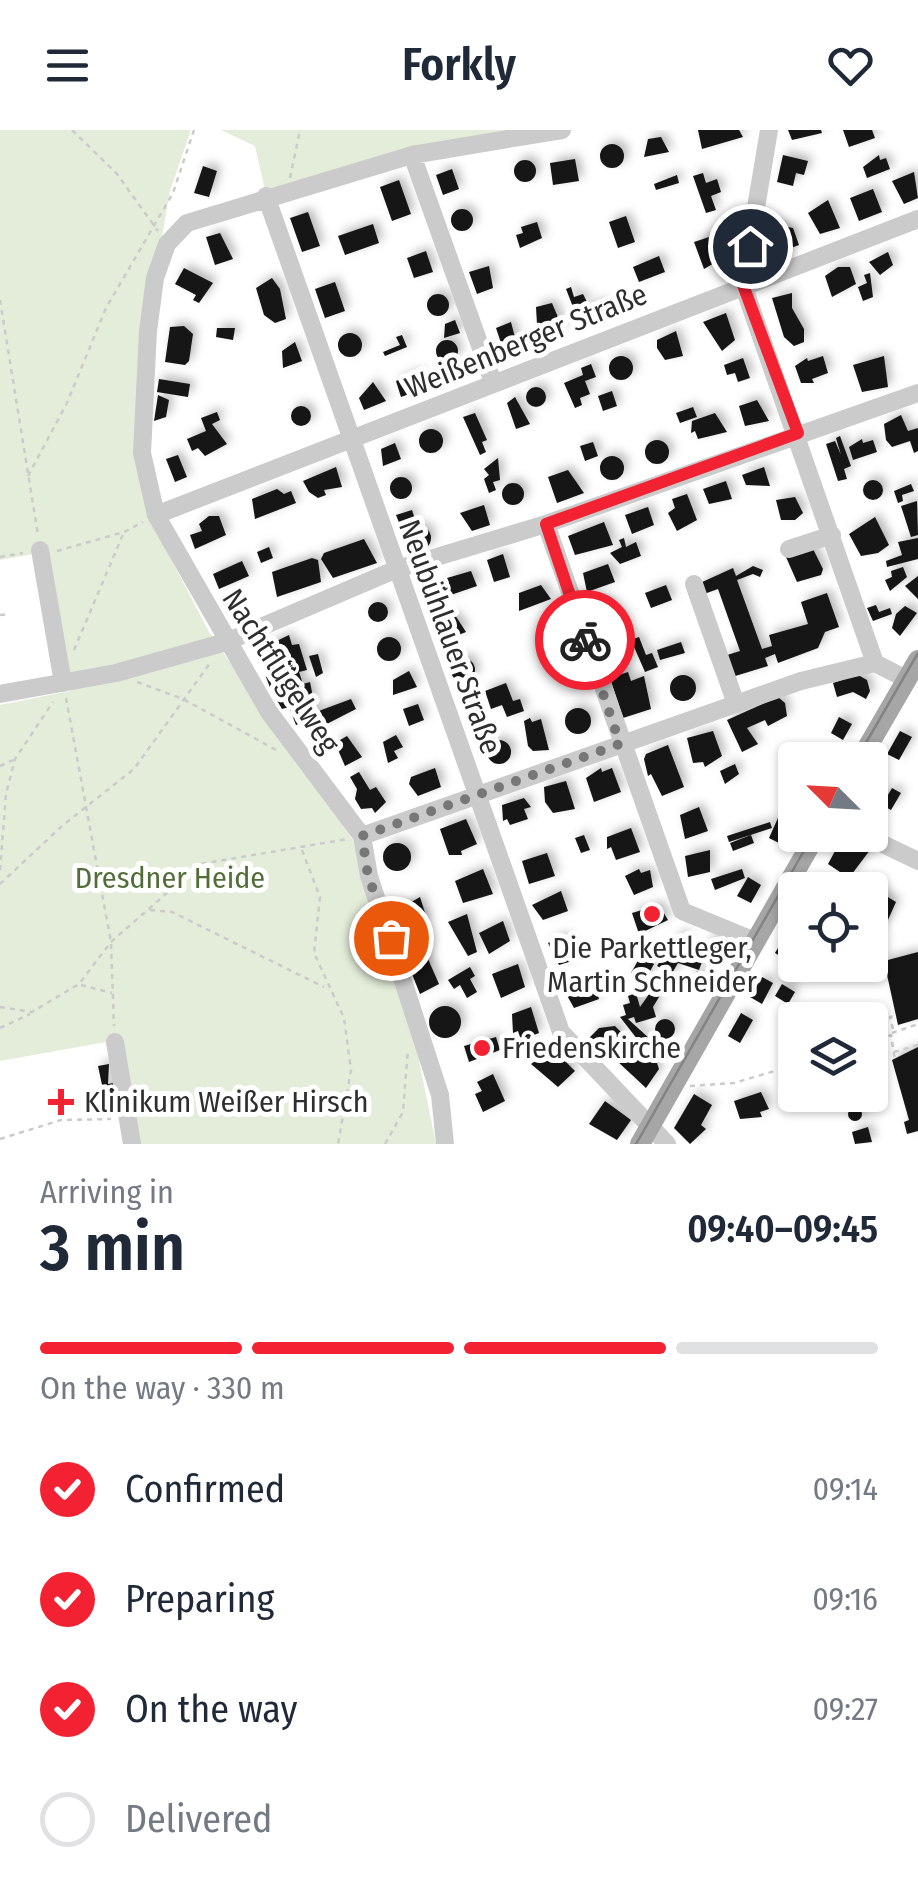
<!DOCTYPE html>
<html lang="en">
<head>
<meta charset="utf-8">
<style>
	:root { --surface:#fff; --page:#f6f6f7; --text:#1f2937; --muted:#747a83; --line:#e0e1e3; --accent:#f32233 }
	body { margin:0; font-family:"Fira Sans Condensed",sans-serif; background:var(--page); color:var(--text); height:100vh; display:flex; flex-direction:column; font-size:38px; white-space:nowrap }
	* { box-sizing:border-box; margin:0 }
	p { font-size:32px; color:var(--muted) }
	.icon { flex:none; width:55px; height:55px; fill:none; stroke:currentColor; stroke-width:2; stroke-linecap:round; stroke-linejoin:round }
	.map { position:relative; height:1014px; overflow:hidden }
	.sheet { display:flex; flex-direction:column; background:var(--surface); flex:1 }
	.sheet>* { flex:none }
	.needle { width:65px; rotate:294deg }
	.fabs { position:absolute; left:778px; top:612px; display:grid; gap:20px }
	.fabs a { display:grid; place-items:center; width:110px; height:110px; border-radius:10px; background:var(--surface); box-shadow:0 2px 8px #0004; font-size:50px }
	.pin { position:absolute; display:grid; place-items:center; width:85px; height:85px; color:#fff; margin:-42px; border:5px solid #fff; border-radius:50%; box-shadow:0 2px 10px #0007 }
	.courier { position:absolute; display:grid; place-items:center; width:100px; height:100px; margin:-50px; border:8px solid #f32233; border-radius:50%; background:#fff; color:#222; box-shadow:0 2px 12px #0007 }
	.head em { font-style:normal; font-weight:600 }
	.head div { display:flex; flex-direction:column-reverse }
	.head { display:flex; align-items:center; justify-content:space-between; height:170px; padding:0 40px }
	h1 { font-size:65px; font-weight:600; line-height:75px }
	.bar { display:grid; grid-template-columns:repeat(4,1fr); gap:15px 10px; align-content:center; height:120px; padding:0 40px }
	.bar i { height:12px; border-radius:8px; background:var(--line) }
	.bar .current { background:var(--accent) }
	.bar p { grid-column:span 4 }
	ol { padding:0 40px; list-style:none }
	li { display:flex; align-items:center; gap:30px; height:110px }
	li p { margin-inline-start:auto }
	li .icon { padding:10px; border-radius:50%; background:var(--accent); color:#fff; stroke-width:4 }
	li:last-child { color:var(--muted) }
	li i { width:55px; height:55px; border:5px solid var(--line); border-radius:50% }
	header { display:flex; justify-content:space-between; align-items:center; height:130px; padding:0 40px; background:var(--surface); font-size:45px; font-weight:600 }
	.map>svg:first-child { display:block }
	.green { fill:#e4edda }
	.building { fill:#151515; filter:url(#shadow) }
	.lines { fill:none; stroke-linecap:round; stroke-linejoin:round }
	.path { stroke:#cbcbcb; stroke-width:2.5; stroke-dasharray:5 5; stroke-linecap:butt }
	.minor { stroke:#cbcbcb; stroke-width:18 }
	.major { stroke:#a6a6a6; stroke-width:20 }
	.tram { stroke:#838383; stroke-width:2.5 }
	.done { stroke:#777; stroke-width:10; stroke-dasharray:0 18 }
	.route { stroke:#f32233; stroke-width:12 }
	.poi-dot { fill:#f32233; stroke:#fff; stroke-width:4 }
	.labels { text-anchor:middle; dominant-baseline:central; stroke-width:10; stroke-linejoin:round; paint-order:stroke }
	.street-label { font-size:30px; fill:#2e2e2e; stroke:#fff }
	.park-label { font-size:30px; fill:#516d38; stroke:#fff }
	.poi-label { font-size:30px; fill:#2e2e2e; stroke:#fff; text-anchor:start }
</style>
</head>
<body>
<header><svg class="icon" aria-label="menu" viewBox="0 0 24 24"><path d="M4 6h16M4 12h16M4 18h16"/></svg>Forkly<svg class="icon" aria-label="heart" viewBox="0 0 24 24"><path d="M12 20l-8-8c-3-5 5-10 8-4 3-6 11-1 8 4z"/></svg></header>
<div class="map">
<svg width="918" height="1014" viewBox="0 0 918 1014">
	<defs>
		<filter id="shadow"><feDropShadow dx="4.5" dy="-4.5" stdDeviation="5" flood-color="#0004"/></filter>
	</defs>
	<rect width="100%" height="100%" fill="#fff"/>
	<path class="green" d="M0,0H191L170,61L145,203L149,387L209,502L353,710L409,881L436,1014H137L112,911L0,931V575L70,561L45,422L0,430Z
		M221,0H523L413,19L265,60L255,16Z"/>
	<path class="building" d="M698,0H739L743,7L702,19Z
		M788,0H821L822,3L792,10Z
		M843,0H872L875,8L849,17Z
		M661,7L669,22L644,27L648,9Z
		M600 26a12 12 0 1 1 24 0a12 12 0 1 1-24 0Z
		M783,25L808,31L804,45L796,43L793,56L777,52Z
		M879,25L880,30L886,28L890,39L867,48L863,37Z
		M575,29L579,51L553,55L550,33Z
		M514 41a11 11 0 1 1 22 0a11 11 0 1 1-22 0Z
		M203,36L217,41L209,67L194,63Z
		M452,39L459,59L443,65L436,45Z
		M914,42L918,68L904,74L892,51Z
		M703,43L706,53L717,49L721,62L711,66L716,80L706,83L693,46Z
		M677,45L679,53L656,60L654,54Z
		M399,50L411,84L392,91L380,57Z
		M873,59L882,82L859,91L850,68Z
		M828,70L840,98L820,104L808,83Z
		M451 90a11 11 0 1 1 22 0a11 11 0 1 1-22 0Z
		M308,82L320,116L302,122L290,88Z
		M626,86L635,112L618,118L609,92Z
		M537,92L542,108L520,118L516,105L523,103L521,97Z
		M373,94L379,113L345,125L338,106Z
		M773,94L793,98L799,115L772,125L767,120Z
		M220,103L233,129L215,135L206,107Z
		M715,105L723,128L704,139L694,112Z
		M426,121L433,142L414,148L407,128Z
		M888,122L893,135L880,145L869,132Z
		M659,126L665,142L639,152L633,137Z
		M489,136L493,158L477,164L469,142Z
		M838,137H850L856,154L832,167L825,146Z
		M184,138L213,153L199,173L193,170L196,165L175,154Z
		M870,143L873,167L863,171L858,157L867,153L864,145Z
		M272,148L280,159L286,189L275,193L264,185L256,158Z
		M335,152L345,181L325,188L315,159Z
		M571,157L574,167L583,164L587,172L573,177L566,159Z
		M792,163V178L804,199V212L794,216L784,207L772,168Z
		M427 175a11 11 0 1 1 22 0a11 11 0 1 1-22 0Z
		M602,172L611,185L589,194L583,179Z
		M552,173L563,199L546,206L537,194L536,177Z
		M726,183L735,210L722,221L703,192Z
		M455,190L460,203L444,208L445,194Z
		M511,192L519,223L506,228L496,198Z
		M184,196L193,204L189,231L185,235L165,232L170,197Z
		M217,198H235L233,210L216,207Z
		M676,201L683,226L665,230L657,218V210Z
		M338 215a12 12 0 1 1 24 0a12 12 0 1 1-24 0Z
		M402,205L407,217L385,226L383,222L400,215L396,207Z
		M436 221a11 11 0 1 1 22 0a11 11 0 1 1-22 0Z
		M295,212L302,231L283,238L282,221Z
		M823,226L828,243L812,249L814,253H801L795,236L807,228L808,231Z
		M884,226L888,257L862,262L853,235Z
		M609 238a12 12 0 1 1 24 0a12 12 0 1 1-24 0Z
		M743,228L750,248L738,252L735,243L727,245L724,235Z
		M591,234L596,247L585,251L590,264L580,268L582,275L575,278L564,253L583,245L581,238Z
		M419,242L420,260L401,267L396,251Z
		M159,249L190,254L188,267L157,262Z
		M373,252L386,271L364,280L359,268Z
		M526 267a10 10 0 1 1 20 0a10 10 0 1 1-20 0Z
		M612,261L617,276L603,281L598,266Z
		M158,265L169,270L166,287L154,291Z
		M515,267L530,294L516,299L507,273Z
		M757,270L769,291L745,296L739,276Z
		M291 286a10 10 0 1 1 20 0a10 10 0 1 1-20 0Z
		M693,277L697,287L680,293L676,283Z
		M217,282L220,290L212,294L227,314L205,326L198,318L192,321L187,309L206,301L201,288Z
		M475,283L487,310L482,312L486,322L480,325L463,287Z
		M715,283L727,302L698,309L695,301L691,303L692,291Z
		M901,285L908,301L918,298V321L914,323L910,311L892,317L886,310L884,294Z
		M419 311a12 12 0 1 1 24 0a12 12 0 1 1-24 0Z
		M840,306L851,336L844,339L847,349L838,351L826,314L835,311L841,325L836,308Z
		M862,309L863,313L873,310L877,322L853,330L849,317Z
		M645 322a12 12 0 1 1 24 0a12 12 0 1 1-24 0Z
		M593,312L598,326L585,331L580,316Z
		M395,313L401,329L383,336L381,319Z
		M178,325L187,347L175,352L166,329Z
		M600 338a12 12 0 1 1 24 0a12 12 0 1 1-24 0Z
		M498,328L500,350L493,352L496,360L489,363L484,349L489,345L484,339Z
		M336,337L342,357L324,360L326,365L318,368L309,362L303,351Z
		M764,337L770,356L746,355L742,345Z
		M568,340L584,363L557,373L548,347Z
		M390 358a11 11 0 1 1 22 0a11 11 0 1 1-22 0Z
		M863 360a10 10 0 1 1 20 0a10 10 0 1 1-20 0Z
		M726,351L732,369L709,374L703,359Z
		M502 364a11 11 0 1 1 22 0a11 11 0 1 1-22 0Z
		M911,354L914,361L902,365L903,371L898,373L894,361Z
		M277,359L284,364L291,361L296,373L255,389L252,369Z
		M687,364L697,390L677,401L668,383L675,378L672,369Z
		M795,367L803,383L795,390H781L776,370Z
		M917,371L918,405L911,407L901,376Z
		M484,375L490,395L472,401L460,383Z
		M648,377L654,395L632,404L625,385Z
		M412,380L415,389L400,395L396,385Z
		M209,386H219L226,405L195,419L190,405L202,401L199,394Z
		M875,387L889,415L878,423L861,426L849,404Z
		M604,392L613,415L575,425L568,406Z
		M407 408a12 12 0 1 1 24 0a12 12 0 1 1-24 0Z
		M624,408L626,417L636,412L641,426L620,434L610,423L622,417L619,410Z
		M918,408V429L887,437L886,431L902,425L898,412Z
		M364,409L377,433L333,448L321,429L324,423Z
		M269,417L273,428L261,433L257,422Z
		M812,417L823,439L821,445L797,452L786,427Z
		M503,424L510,447L494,452L487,430Z
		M312,428L318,430L321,452L277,467L272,442Z
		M242,431L249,446L219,459L213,444Z
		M608,434L615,452L587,462L583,443Z
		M753,436L763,440L760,447L753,444L737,450L762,519L772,516L769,505L808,494L801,472L827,463L839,497L825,502L818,518L778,533L775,524L765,528L768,536L732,547L724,526L740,521L718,459L704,464L700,453L733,438L736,446Z
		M903,437L907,447L890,461L885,450L892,447L891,441Z
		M471,441L477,456L442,468L439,460L450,456L447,448Z
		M918,446V469L905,456Z
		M541,455L551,469L519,481V463Z
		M666,455L672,470L651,478L645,463Z
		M368 482a10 10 0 1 1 20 0a10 10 0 1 1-20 0Z
		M608,474L615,495L609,497L608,493L600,495L594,479Z
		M876,475L879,482L890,478L892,484L873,491L867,478Z
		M905,476L917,483L900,506L892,498L896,484Z
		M455,485L466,502L446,510L439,491Z
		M555,499L569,537L547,541L536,510Z
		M289,505L292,515L299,514L307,540L299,542L303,554L310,552L316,582L351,569L356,579L317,599L312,589L296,595L289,577L282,579L271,560L266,547L273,544L262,518Z
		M639,507L646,525L652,523L658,537L645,542L631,510Z
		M377 519a12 12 0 1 1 24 0a12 12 0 1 1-24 0Z
		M681,512L685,523L660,530L657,520Z
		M318,524L323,543L316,547L309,526Z
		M451 540a12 12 0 1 1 24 0a12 12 0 1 1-24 0Z
		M409,541L417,557L393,565V550Z
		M628,542L631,551L644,546L651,579L623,588L610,548Z
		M670 558a13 13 0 1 1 26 0a13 13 0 1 1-26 0Z
		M858,545L867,550L870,561L866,569L853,562L837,567L833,553Z
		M506,553L513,571L520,569L524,581L507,587L502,575L491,579L485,561Z
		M778,567L785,573L787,586L768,596L765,590L747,598L758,614L742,622L727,590Z
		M418,574L424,590L409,596L403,579Z
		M565 591a13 13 0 1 1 26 0a13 13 0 1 1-26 0Z
		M839,587L852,594L843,610L831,603Z
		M530,588L532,592L541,589L549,620L533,621L528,616L524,591Z
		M713,601L722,626L705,637L703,632L693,633L687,608Z
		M900,601L912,607L899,630L887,624Z
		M396,605L403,617L394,621L398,628L388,633L383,612Z
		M347,606L362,627L345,636L335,613Z
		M487 622a12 12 0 1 1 24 0a12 12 0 1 1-24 0Z
		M668,615L684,657L662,666L651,644L648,646L644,629L646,624Z
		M735,634L739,644L725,654L720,641Z
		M435,638L441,657L418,666L409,654L411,647Z
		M601,638L602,642L612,638L621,662L594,672L586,648Z
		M359,642L370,660L376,657L386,672L375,683L372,678L361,679L355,669L357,659L350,647Z
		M566,651L575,679L553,683L545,672L544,657Z
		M892,658L901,663L891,680L882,675Z
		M874,661L882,665L877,686L870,682Z
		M524,668L531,677L524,679L528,689L510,695L507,689L503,691L502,675Z
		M699,677L708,701L685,709L680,685Z
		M778,688L793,695L783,715L769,708Z
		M466,689L477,714L461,721L462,725H449L440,699Z
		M770,692L772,698L729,712L727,706Z
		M631,698L640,722L616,730L611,717L607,719V707Z
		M584,705L590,720L581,723L575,708Z
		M751,705L754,713L733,721L730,713Z
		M841,710L870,720L849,748L828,734Z
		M383 727a14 14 0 1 1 28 0a14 14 0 1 1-28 0Z
		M710,720V742L688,747L685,726Z
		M547,723L555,746L529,754L522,731Z
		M483,739L493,764L463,773L455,751Z
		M639,739L641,743L650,740L653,757L634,765L625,746Z
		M742,739L745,748L715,760L711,749Z
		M748,747L761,755L751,773L737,766Z
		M561,761L568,781L543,790L532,775Z
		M878,761L896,772L887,792L876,798L870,795V772Z
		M420,767L428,792L401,800L396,781Z
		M659,775L668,790L639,804L632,783Z
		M467,784L477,822L468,826L448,792Z
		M503,791L510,811L489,824L479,803Z
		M791,796L795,799V835L775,823Z
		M682,803L687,806L683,817L692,821L689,827L702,832L699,840L678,833L668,850L660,846L663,839L657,836L662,828L658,825L663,815L668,817Z
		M564,806L570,813L572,831L559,835L548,813Z
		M705 818a9 9 0 1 1 18 0a9 9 0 1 1-18 0Z
		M918,822V889L898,895L884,831Z
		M640,827L654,834L642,856L632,851L636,845L631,843Z
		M428,829L439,854L420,864L410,839Z
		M518,834L525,857L501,868L492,844Z
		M470,837L475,846L470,849L477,862L467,868L460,855L454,859L448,850Z
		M697,841L709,848L701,862L689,855Z
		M762,847L773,853L762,874L750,867Z
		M594,849L599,869L574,878L564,860Z
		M782,854L795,862L788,874L775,866Z
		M654,857L662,862L653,877L656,887L636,893L634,887L628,889L650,909L641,914L620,887L626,885L623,875L630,873L628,866L636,863L640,877Z
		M429 892a16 16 0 1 1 32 0a16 16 0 1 1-32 0Z
		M531,877L539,903L521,910L518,901L513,903L512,884Z
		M741,883L753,890L740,913L728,906Z
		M655 899a10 10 0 1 1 20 0a10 10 0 1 1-20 0Z
		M615,896L622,903L605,921L589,908L599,898Z
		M496,907L500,920L469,932L464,916Z
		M918,917V1001L907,1004L904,992L909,990L892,930Z
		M553,919L575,941L558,957L531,934Z
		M633,919L645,926V931L657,933L659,939L646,958L617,931Z
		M109,934L108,954L113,953L115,967L105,969L98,936Z
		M493,944L505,971L483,982L475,964L482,961L477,952Z
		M795,950V965H814L815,969L804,973L802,968L795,975L787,953Z
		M761,962L769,979L760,982L762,987L740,989L734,971Z
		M694,964L712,975L701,995L706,999L690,1014L674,998Z
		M605,971L631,990L617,1010L589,994Z
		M848 984a7 7 0 1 1 14 0a7 7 0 1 1-14 0Z
		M868,997L872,1012L855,1014L852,1002Z"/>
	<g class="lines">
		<path class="path" d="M72,0L117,44L158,101
			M290,48L300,0
			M0,170L38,405
			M28,346L66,275L106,178L173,63L194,0
			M57,421L124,402L143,392
			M0,427L23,423
			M0,485L9,484
			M74,520L124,402
			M137,552L183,569L278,621
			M66,568L111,812L114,896
			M0,636L13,630
			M302,720L320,767L314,823L344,888L351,940L338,1014
			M0,740L6,664L15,629L53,572
			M0,754L62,696L134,639L210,533
			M150,780L172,782L324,857
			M81,855L112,863
			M0,877L32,882L79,854L111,812L200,734L348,709
			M0,898L30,884
			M893,899L890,887L896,886
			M892,903L918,894
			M870,914L891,905L895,930
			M894,922L918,915
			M690,956L734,953L795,935
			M0,1009L61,990L111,989
			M385,1014L403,982L408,919"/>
		<path class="minor" d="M769,0L743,155L875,533L906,549
			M412,25L493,252
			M266,66L561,902L667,1014
			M156,385L918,89
			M546,394L682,781L755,811
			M789,419L832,405
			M40,420L63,553
			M694,454L736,574
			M0,564L116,543L226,512L397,439L546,394L918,263
			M864,705L918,731
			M362,706L801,551L875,533
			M115,912L132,1014
			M445,1014L440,965L369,746L362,706L269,582L156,385L142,323L148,201L155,148L167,114L187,93L412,25L562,0"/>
		<path class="major" d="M860,630L918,530
			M640,1014L816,705"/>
		<path class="tram" d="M856,630L918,523
			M636,1014L813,705"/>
	</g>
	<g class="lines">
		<path class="done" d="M391,808L368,746L362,706L620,614L585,510"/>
		<path class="route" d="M585,510L546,394L798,303L743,155L750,116"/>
	</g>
	<g class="poi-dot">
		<circle cx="652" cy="784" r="10"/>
		<circle cx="482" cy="918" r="10"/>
		<path d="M56 957h10v10h10v10h-10v10h-10v-10h-10v-10h10z"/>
	</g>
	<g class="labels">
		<g class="street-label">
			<text transform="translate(526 211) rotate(-22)">Weißenberger Straße</text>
			<text transform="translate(450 507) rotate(70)">Neubühlauer Straße</text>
			<text transform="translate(281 541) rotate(57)">Nachtflügelweg</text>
		</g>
		<g class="park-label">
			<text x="170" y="748">Dresdner Heide</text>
		</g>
		<g class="poi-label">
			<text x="652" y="818" text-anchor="middle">Die Parkettleger,<tspan x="652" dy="34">Martin Schneider</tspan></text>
			<text x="502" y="918">Friedenskirche</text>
			<text x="84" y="972">Klinikum Weißer Hirsch</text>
		</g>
	</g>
</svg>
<div class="fabs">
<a><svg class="needle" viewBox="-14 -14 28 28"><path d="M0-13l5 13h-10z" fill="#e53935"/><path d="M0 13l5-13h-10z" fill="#747a83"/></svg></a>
<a><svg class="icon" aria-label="locate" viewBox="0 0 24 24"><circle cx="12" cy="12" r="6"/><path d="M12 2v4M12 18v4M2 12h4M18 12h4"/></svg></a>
<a><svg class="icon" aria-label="layers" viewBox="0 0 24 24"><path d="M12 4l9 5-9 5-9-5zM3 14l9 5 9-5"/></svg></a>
</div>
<div class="pin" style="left:391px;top:808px;background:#ea580c"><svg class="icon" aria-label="bag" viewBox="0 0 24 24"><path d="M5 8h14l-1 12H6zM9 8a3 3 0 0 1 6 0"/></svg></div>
<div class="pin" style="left:750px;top:116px;background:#1f2937"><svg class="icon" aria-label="home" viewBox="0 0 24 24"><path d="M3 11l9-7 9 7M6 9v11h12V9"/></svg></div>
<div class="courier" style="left:585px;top:510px"><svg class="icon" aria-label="bike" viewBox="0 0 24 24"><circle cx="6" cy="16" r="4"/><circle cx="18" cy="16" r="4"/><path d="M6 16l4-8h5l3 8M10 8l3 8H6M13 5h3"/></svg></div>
</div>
<section class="sheet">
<div class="head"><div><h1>3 min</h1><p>Arriving in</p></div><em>09:40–09:45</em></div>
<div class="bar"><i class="current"></i><i class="current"></i><i class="current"></i><i></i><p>On the way · 330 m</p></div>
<ol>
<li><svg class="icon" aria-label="check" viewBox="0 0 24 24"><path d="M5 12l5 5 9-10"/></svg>Confirmed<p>09:14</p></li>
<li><svg class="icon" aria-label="check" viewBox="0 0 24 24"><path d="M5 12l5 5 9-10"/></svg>Preparing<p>09:16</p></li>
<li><svg class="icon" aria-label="check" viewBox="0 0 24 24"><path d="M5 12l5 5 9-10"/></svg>On the way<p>09:27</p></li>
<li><i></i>Delivered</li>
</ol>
</section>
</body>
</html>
